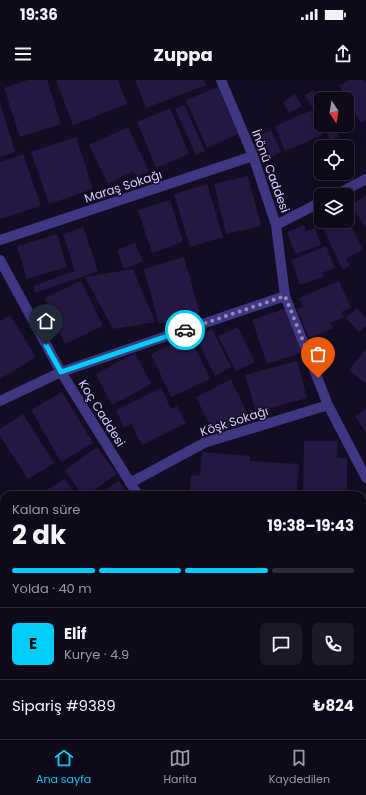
<!DOCTYPE html>
<html lang="tr">
<head>
<meta charset="utf-8">
<style>
	:root { --surface:#0e0a1a; --page:#1c1827; --text:#f1f3f6; --muted:#9b9aa2; --line:#2e2b39; --accent:#00cdf8 }
	body { margin:0; font-family:Poppins,sans-serif; background:var(--page); color:var(--text); height:100vh; display:flex; flex-direction:column; font-size:15px; white-space:nowrap }
	* { box-sizing:border-box; margin:0 }
	p { font-size:13px; color:var(--muted) }
	.icon { flex:none; width:22px; height:22px; fill:none; stroke:currentColor; stroke-width:2; stroke-linecap:round; stroke-linejoin:round }
	.map { position:relative; flex:1; overflow:hidden }
	.drawer { position:absolute; left:0px; top:411px; width:366px; height:248px; display:flex; flex-direction:column; background:var(--surface); border-radius:12px 12px 0 0; box-shadow:0 4px 16px #0002,0 0 0 1px var(--line) }
	.drawer>* { flex:none }
	.needle { width:26px; rotate:168deg }
	.fabs { position:absolute; left:314px; top:12px; display:grid; gap:8px }
	.fabs a { display:grid; place-items:center; width:40px; height:40px; border-radius:6px; background:var(--surface); box-shadow:0 4px 16px #0002,0 0 0 1px var(--line); font-size:20px }
	.pin { position:absolute; display:grid; place-items:center; width:34px; height:34px; color:#fff; margin:-41px -17px; border-radius:50% 50% 50% 0; rotate:-45deg; box-shadow:0 0 4px #0007 }
	.pin .icon { rotate:45deg }
	.courier { position:absolute; display:grid; place-items:center; width:40px; height:40px; margin:-20px; border:3px solid #00cdf8; border-radius:50%; background:#fff; color:#222; box-shadow:0 1px 5px #0007 }
	.overview em { font-style:normal; font-weight:700 }
	.overview div { display:flex; flex-direction:column-reverse }
	.overview { display:flex; align-items:center; justify-content:space-between; height:68px; padding:0 12px }
	h1 { font-size:26px; font-weight:700; line-height:30px }
	.bar { display:grid; grid-template-columns:repeat(4,1fr); gap:6px 4px; align-content:center; height:48px; padding:0 12px }
	.bar i { height:5px; border-radius:3px; background:var(--line) }
	.bar .active { background:var(--accent) }
	.bar p { grid-column:span 4 }
	.line { display:flex; align-items:center; gap:10px; padding:0 12px; border-top:1px solid var(--line) }
	.line div { flex:1 }
	.round { display:grid; place-items:center; flex:none; width:42px; height:42px; border-radius:6px; background:var(--page) }
	.status { display:flex; justify-content:space-between; align-items:center; height:28px; padding:0 20px; background:var(--surface); direction:ltr }
	.status svg { height:11px; fill:currentColor }
	header { display:flex; justify-content:space-between; align-items:center; height:52px; padding:0 12px; background:var(--surface); font-size:18px; font-weight:700 }
	.tabs { display:flex; justify-content:space-around; align-items:center; height:56px; border-top:1px solid var(--line); background:var(--surface); font-size:11px; color:var(--muted) }
	.tabs a { display:grid; justify-items:center; gap:2px }
	.tabs .active { color:var(--accent) }
	.map>svg:first-child { display:block }
	.green { fill:#102a2c }
	.lines { fill:none; stroke-linecap:round; stroke-linejoin:round }
	.stream { stroke:#08183f; stroke-width:9 }
	.building { fill:#241843 }
	.minor { stroke:#3f3782; stroke-width:10 }
	.secondary { stroke:#7464ff; stroke-width:10 }
	.done { stroke:#928ab2; stroke-width:4; stroke-dasharray:0 7.2 }
	.route { stroke:#00cdf8; stroke-width:5 }
	.labels { text-anchor:middle; dominant-baseline:central; stroke-width:3; stroke-linejoin:round; paint-order:stroke }
	.street-label { font-size:12px; fill:#d7cdff; stroke:#120d22 }
</style>
</head>
<body>
<div class="status"><b>19:36</b><svg viewBox="0 0 49 12"><path d="M0 12V9h3v3zM5 12V6h3v6zM10 12V3h3v9zM15 12V0h3v12zM26 1h20v11H26zM47 4h2v5h-2z"/></svg></div>
<header><svg class="icon" aria-label="menu" viewBox="0 0 24 24"><path d="M4 6h16M4 12h16M4 18h16"/></svg>Zuppa<svg class="icon" aria-label="share" viewBox="0 0 24 24"><path d="M12 15V3M7 8l5-5 5 5M5 13v7h14v-7"/></svg></header>
<div class="map">
<svg width="366" height="659" viewBox="0 0 366 659">
	<rect width="100%" height="100%" fill="#120d22"/>
	<path class="green" d="M366,508V589L362,596V509Z
		M4,620V655H328L325,659H0V624Z"/>
	<g class="lines">
		<path class="stream" d="M359,659L366,650"/>
	</g>
	<path class="building" d="M28,0H47L61,44L20,57L4,8Z
		M56,0H118L127,24L73,45Z
		M135,0H204L206,5L146,28Z
		M349,0H364L366,4V40L361,43L339,6Z
		M218,7L238,54L207,68L186,20Z
		M313,10L321,24V43L305,15Z
		M337,11L341,19H324Z
		M295,14L302,26L289,33L283,22Z
		M0,23L15,72L0,77Z
		M184,25L205,71L196,75L175,29Z
		M170,28L189,74L156,88L137,42Z
		M312,30L323,55L285,71L275,46Z
		M322,45H333L339,56L331,61Z
		M128,47L149,91L137,97L133,91L108,104L89,65Z
		M271,50L281,72L271,77L261,55Z
		M76,57L93,109L49,124L31,72Z
		M23,74L41,126L0,139V82Z
		M248,96L261,146L226,154L214,104Z
		M207,104L223,157L190,167L174,114Z
		M366,115V148L351,125Z
		M170,120L183,162L152,173L138,130Z
		M347,138L363,170L346,178L350,186L343,190L319,141L321,140V141H347Z
		M304,145L306,151L315,148L321,165L295,174L287,152Z
		M83,147L98,191L35,213L33,206L75,191L63,154Z
		M57,154L67,187L27,199L17,166Z
		M135,163L143,181L124,189L117,170Z
		M326,166L335,188L322,193L324,197L300,205L291,180Z
		M184,177L200,233L159,244L144,189Z
		M133,189L155,242L113,249L85,197Z
		M81,201L103,246L65,264L44,218Z
		M339,201L351,228L341,232L344,237L330,243L333,248L309,258L297,229L303,227L299,218Z
		M287,228L303,272L267,284L252,240Z
		M357,228L366,239V246L359,252L346,238Z
		M10,235L36,277L0,299V241Z
		M238,247L255,282L236,291L218,256Z
		M212,249L231,287L215,296L196,257Z
		M190,256L210,299L171,317L151,274Z
		M366,269V304L349,290Z
		M135,273L151,304L112,325L96,294Z
		M297,281L307,318L256,332L245,295Z
		M231,299L249,337L214,354L196,317Z
		M161,308L171,329L177,326L186,343L142,365L131,344L124,348L116,330Z
		M62,312L93,363L61,382L31,330Z
		M366,329V353L355,336Z
		M23,334L54,383L28,399L0,356V349Z
		M304,361H338L337,378H347V415H303Z
		M97,367L117,394L87,415H82L65,390Z
		M202,372L250,376V381L299,384L297,411H289V415H189L191,395L200,396Z
		M65,399L75,415H49L46,410Z
		M119,401L128,415H97Z"/>
	<g class="lines">
		<path class="minor" d="M221,0L253,76L276,145L285,216L328,325L366,398
			M336,115L366,99
			M276,145L321,122
			M0,160L253,76
			M0,180L61,292L138,415
			M0,321L61,292L285,216
			M130,403L204,363L328,325"/>
		<path class="secondary" d="M362,481L366,480
			M0,593L4,590"/>
	</g>
	<g class="lines">
		<path class="done" d="M185,250L285,216L318,298"/>
		<path class="route" d="M46,265L61,292L185,250"/>
	</g>
	<g class="labels">
		<g class="street-label">
			<text transform="translate(271 91) rotate(70)">İnönü Caddesi</text>
			<text transform="translate(123 106) rotate(-18)">Maraş Sokağı</text>
			<text transform="translate(102 333) rotate(58)">Koç Caddesi</text>
			<text transform="translate(234 341) rotate(-18)">Köşk Sokağı</text>
		</g>
	</g>
</svg>
<div class="fabs">
<a><svg class="needle" viewBox="-14 -14 28 28"><path d="M0-13l5 13h-10z" fill="#e53935"/><path d="M0 13l5-13h-10z" fill="#9b9aa2"/></svg></a>
<a><svg class="icon" aria-label="locate" viewBox="0 0 24 24"><circle cx="12" cy="12" r="6"/><path d="M12 2v4M12 18v4M2 12h4M18 12h4"/></svg></a>
<a><svg class="icon" aria-label="layers" viewBox="0 0 24 24"><path d="M12 4l9 5-9 5-9-5zM3 14l9 5 9-5"/></svg></a>
</div>
<div class="pin" style="left:318px;top:298px;background:#ea580c"><svg class="icon" aria-label="bag" viewBox="0 0 24 24"><path d="M5 8h14l-1 12H6zM9 8a3 3 0 0 1 6 0"/></svg></div>
<div class="pin" style="left:46px;top:265px;background:#1f2937"><svg class="icon" aria-label="home" viewBox="0 0 24 24"><path d="M3 11l9-7 9 7M6 9v11h12V9"/></svg></div>
<div class="courier" style="left:185px;top:250px"><svg class="icon" aria-label="car" viewBox="0 0 24 24"><path d="M5 17H2v-5l4-1 3-4h7l3 4 3 1v5h-3M9 17h6M6 11h13"/><circle cx="7" cy="17" r="2"/><circle cx="17" cy="17" r="2"/></svg></div>
<section class="drawer">
<div class="overview"><div><h1>2 dk</h1><p>Kalan süre</p></div><em>19:38–19:43</em></div>
<div class="bar"><i class="active"></i><i class="active"></i><i class="active"></i><i></i><p>Yolda · 40 m</p></div>
<div class="line" style="height:72px"><b class="round" style="background:var(--accent);color:#111">E</b><div><b>Elif</b><p>Kurye · 4.9</p></div><a class="round"><svg class="icon" aria-label="chat" viewBox="0 0 24 24"><path d="M4 5h16v11H9l-5 4z"/></svg></a><a class="round"><svg class="icon" aria-label="phone" viewBox="0 0 24 24"><path d="M5 4h4l2 5-3 2q2 4 5 5l2-3 5 2v4C11 20 4 13 5 4z"/></svg></a></div>
<div class="line" style="height:52px"><div>Sipariş #9389</div><b>₺824</b></div>
</section>
</div>
<nav class="tabs">
<a class="active"><svg class="icon" aria-label="home" viewBox="0 0 24 24"><path d="M3 11l9-7 9 7M6 9v11h12V9"/></svg>Ana sayfa</a>
<a><svg class="icon" aria-label="map" viewBox="0 0 24 24"><path d="M3 6l6-2 6 2 6-2v14l-6 2-6-2-6 2zM9 4v14M15 6v14"/></svg>Harita</a>
<a><svg class="icon" aria-label="saved" viewBox="0 0 24 24"><path d="M7 4h10v16l-5-4-5 4z"/></svg>Kaydedilen</a>
</nav>
</body>
</html>
